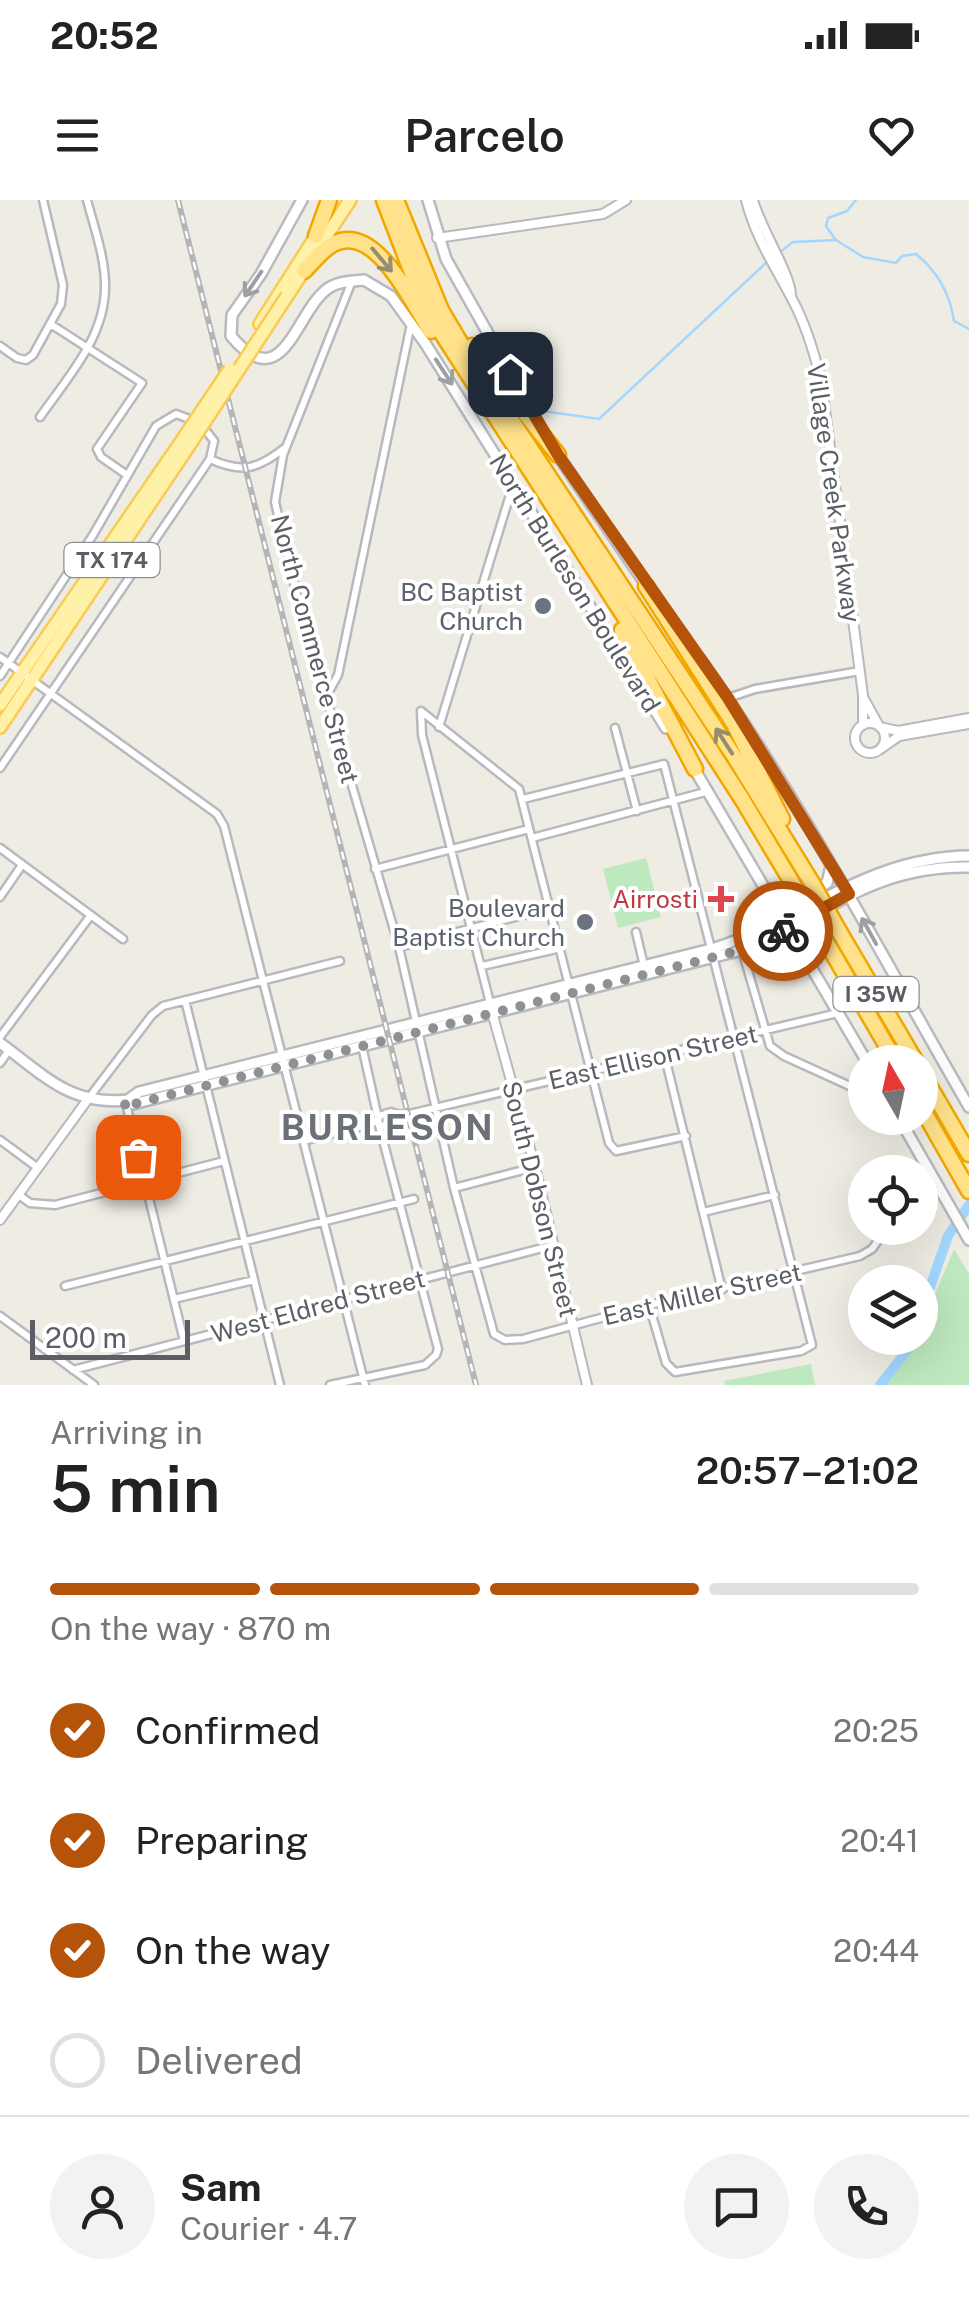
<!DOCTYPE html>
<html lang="en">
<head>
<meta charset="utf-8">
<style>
	:root { --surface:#fff; --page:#f2f2f2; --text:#222; --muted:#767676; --line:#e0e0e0; --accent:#b45309 }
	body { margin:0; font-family:"Public Sans",sans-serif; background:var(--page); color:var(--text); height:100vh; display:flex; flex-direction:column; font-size:38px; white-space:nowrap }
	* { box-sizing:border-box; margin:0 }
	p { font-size:32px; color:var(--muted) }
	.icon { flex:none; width:55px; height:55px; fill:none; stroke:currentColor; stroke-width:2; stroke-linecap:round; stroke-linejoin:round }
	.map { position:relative; height:1185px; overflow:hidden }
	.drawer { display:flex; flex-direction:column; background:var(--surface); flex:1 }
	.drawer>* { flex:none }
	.needle { width:65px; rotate:351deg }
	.tools { position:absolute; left:848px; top:845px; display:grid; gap:20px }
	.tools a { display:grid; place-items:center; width:90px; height:90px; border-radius:50%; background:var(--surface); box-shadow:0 10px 40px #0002; font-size:50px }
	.scale { position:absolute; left:30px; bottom:25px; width:160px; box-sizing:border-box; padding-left:10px; border:5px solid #5b5f65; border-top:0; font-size:28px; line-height:35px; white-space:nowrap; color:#5b5f65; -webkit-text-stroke:8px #fff; paint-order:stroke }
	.pin { position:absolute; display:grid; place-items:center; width:85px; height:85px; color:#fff; margin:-42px; border-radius:20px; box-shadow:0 5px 15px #0006 }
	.courier { position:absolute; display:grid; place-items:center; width:100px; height:100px; margin:-50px; border:8px solid #b45309; border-radius:50%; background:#fff; color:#222; box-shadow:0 2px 12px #0007 }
	.head em { font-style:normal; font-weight:600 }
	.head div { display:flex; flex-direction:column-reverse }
	.head { display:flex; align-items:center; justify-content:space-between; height:170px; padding:0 50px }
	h1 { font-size:65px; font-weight:600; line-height:75px }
	.bar { display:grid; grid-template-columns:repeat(4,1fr); gap:15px 10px; align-content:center; height:120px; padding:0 50px }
	.bar i { height:12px; border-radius:8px; background:var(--line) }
	.bar .selected { background:var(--accent) }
	.bar p { grid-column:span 4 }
	.line { display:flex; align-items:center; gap:25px; padding:0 50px; border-top:2px solid var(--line) }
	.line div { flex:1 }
	.round { display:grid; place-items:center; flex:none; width:105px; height:105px; border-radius:52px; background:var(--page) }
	ol { padding:0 50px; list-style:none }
	li { display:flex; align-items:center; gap:30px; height:110px }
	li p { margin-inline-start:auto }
	li .icon { padding:10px; border-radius:50%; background:var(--accent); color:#fff; stroke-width:4 }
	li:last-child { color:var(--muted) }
	li i { width:55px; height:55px; border:5px solid var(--line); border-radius:50% }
	.status { display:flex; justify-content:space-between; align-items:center; height:70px; padding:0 50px; background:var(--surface); direction:ltr }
	.status svg { height:28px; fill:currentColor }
	header { display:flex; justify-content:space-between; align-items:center; height:130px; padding:0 50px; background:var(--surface); font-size:45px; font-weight:600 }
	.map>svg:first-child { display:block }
	.green { fill:#bee8be }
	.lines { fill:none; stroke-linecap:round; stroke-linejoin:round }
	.stream { stroke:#a3d7ff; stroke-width:2.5 }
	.river { stroke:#a3d7ff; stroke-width:10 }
	.minor-casing { stroke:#b6b9be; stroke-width:11 }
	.tertiary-casing { stroke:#b6b9be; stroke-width:12 }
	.secondary-casing { stroke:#b7bac0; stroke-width:14 }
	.primary-casing { stroke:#f9cb52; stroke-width:16 }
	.motorway-casing { stroke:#f2a700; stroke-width:19 }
	.minor { stroke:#fff; stroke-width:6 }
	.tertiary { stroke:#fff; stroke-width:8 }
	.secondary { stroke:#fff; stroke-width:9 }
	.primary { stroke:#fff1a8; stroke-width:11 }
	.motorway { stroke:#ffe28a; stroke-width:14 }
	.rail-casing { stroke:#b4b5b6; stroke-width:6 }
	.rail { stroke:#fff; stroke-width:2.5; stroke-dasharray:8; stroke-linecap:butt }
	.primary-bridge-casing { stroke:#f9cb52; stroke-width:16; stroke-linecap:butt }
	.motorway-bridge-casing { stroke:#f2a700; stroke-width:19; stroke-linecap:butt }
	.primary-bridge { stroke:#fff1a8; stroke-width:11 }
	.motorway-bridge { stroke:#ffe28a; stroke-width:14 }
	.oneway { stroke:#948d72 }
	.oneway2 { stroke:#9d9fa3 }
	.done { stroke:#8f9091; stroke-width:10; stroke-dasharray:0 18 }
	.route { stroke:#b45309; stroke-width:12 }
	.worship-dot { fill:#6b7280; stroke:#fff; stroke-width:4 }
	.health-dot { fill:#e0444e; stroke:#fff; stroke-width:4 }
	.labels { text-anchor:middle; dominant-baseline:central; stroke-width:8; stroke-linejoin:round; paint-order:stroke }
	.shield { fill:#fff; stroke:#8c8f93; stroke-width:2.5 }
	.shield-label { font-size:22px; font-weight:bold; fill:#5b5f65 }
	.street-label { font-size:25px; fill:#5b5f65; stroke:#fff }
	.worship-label { font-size:25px; fill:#5b616d; stroke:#fff; text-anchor:end }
	.health-label { font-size:25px; fill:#be3a42; stroke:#fff; text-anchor:end }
	.district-label { font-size:35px; font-weight:bold; letter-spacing:2.5px; fill:#6c7177; stroke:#fff }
</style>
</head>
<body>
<div class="status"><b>20:52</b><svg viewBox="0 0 49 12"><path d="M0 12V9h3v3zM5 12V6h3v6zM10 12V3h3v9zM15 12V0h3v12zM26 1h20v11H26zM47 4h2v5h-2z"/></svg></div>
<header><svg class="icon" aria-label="menu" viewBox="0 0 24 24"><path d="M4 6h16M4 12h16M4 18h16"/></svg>Parcelo<svg class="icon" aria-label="heart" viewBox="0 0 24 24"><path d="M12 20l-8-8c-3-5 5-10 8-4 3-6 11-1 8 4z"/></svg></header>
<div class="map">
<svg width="969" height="1185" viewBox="0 0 969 1185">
	<rect width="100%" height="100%" fill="#efece3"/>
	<path class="green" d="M646,658L661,717L618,728L603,669Z
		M954,1049L969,1074V1185H883L910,1151L916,1138H920V1129Z
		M811,1164L815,1185H725L724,1181Z"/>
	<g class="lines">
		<path class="stream" d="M835,39L826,26L828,18L847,11L856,0
			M779,53L793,42L836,40L863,57L896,63L902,56L916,54C937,71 950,94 954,121L969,129
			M543,211L599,219L769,60"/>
		<path class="river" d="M920,1116L948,1036L969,1005
			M880,1185L909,1148L912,1138"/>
		<g class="minor-casing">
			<path id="minor" d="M352,81L283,255L275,302L298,400L399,747L454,988L494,1134L505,1140L523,1139L649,1105L860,1056L872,1049L887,1028
				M52,125L142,183L97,249L101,257L127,275
				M0,146L17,158L26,160L33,155L61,104L63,85L43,0
				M40,217C68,177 106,136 105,85C105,57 94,27 87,0
				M210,259C243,274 258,269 286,247
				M0,457L217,614L224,626L365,1185
				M0,476L93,335L156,226L176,214L200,223L214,241L210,259L0,568
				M328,493L338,475L411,124
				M728,498L755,489L860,471
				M439,527L513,285
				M615,528L637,611
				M523,599L664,564L812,1145L801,1151L675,1172L666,1163L649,1105
				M532,638L709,591
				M0,648L123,739
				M375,669L529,629
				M0,697L22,665
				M636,732L645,770
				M399,747L550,708
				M742,750L770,846L784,856L865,893
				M482,766L561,748
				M185,800L280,1185
				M490,803L422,535L421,511L519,589L609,943L616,951L686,936
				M0,837L91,715
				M362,846L378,918
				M664,853L722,1090
				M0,863L9,850
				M88,899L152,815L163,806L340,761
				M125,900L184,1141
				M391,912L398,915L396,922L382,926L378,924L379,916Z
				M397,914L405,915L838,813
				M0,940L38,968
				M303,941L371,924L377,919
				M454,988L535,967
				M19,995L30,1003L55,1005L224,961
				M703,1012L775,995
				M65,1086L414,999
				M174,1099L254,1080
				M0,1116L94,1185
				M73,1170L554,1045
				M330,1185L425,1165L436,1155L438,1149L379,925"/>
		</g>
		<g class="tertiary-casing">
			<path id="tertiary" d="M746,0C755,37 775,66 792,99C806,124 814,152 821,180L863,495V525
				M753,0C760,27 791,75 791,95
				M437,38L603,14L626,0
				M864,499L879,526
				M855 538a15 15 0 1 1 30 0a15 15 0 1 1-30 0Z
				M880,527L898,531L969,518
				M879,550L899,536L969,524
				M492,812L535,967L587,1185
				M0,1020L88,899"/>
		</g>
		<g class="secondary-casing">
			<path id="secondary" d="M302,0L261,74L232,115L231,136C286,202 296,104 332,86C341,81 354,81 364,80L391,96L425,143L666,528
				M428,0L446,59L534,215
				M557,254L647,386
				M700,459C801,601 882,756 969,907
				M692,565L867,862
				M773,695C792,710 808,694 827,683L831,666
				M0,843C44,875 70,906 128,900L133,904L742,750C828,716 868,666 969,667
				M128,900L139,892L715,748C805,718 869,657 969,656
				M899,918L969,1040"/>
		</g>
		<g class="primary-casing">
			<path id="primary" d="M287,96L350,0
				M260,124L316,36
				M0,505L185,236
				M0,527L192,241"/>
		</g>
		<g class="motorway-casing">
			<path id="motorway" d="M384,0L420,94L443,135L742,599L797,691
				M396,0L441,110L461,144L734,556L812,683
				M316,36L329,0
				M304,71C313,62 322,50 333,44C376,21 412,104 431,131
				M472,146L558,255
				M646,386L734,524L782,619
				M622,430L695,569
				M836,726L916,862
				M821,733L896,862
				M920,870L969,954
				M920,905L969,991"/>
		</g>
		<use href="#minor" class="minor"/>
		<use href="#tertiary" class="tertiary"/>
		<use href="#secondary" class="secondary"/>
		<use href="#primary" class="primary"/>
		<use href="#motorway" class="motorway"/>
		<g class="rail-casing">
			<path id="rail" d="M178,0L476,1185"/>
		</g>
		<use href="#rail" class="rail"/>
		<g class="primary-bridge-casing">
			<path id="primary-bridge" d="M185,236L230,169
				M192,241L287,96"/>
		</g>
		<g class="motorway-bridge-casing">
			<path id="motorway-bridge" d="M812,683L836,726
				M797,691L821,733"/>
		</g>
		<use href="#primary-bridge" class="primary-bridge"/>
		<use href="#motorway-bridge" class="motorway-bridge"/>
	</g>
	<defs><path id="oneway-shaft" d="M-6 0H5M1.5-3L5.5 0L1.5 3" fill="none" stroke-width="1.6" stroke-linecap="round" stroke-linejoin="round" transform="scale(2.5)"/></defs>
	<g class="oneway">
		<use href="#oneway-shaft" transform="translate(382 60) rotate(50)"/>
		<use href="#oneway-shaft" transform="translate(724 541) rotate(-123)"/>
	</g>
	<g class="oneway2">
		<use href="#oneway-shaft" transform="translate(253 84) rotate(124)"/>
		<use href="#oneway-shaft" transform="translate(444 172) rotate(57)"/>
		<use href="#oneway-shaft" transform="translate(869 731) rotate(-119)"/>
	</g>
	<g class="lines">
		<path class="done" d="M138,957L124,900L134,904L742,750L783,731"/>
		<path class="route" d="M510,174L558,255L728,498L849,694L783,731"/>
	</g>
	<g class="worship-dot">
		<circle cx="543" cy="406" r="10"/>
		<circle cx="585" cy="722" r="10"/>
	</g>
	<path class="health-dot" d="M716 684h10v10h10v10h-10v10h-10v-10h-10v-10h10z"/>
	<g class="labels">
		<g class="shield">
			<rect x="64.5" y="343" width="95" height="34" rx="8"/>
			<rect x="833.5" y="777" width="85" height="34" rx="8"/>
		</g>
		<g class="shield-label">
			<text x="112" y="360">TX 174</text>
			<text x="876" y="794">I 35W</text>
		</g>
		<g class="street-label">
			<text transform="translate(834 293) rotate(82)">Village Creek Parkway</text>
			<text transform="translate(575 383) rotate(58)">North Burleson Boulevard</text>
			<text transform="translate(315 449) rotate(75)">North Commerce Street</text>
			<text transform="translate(653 857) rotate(-13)">East Ellison Street</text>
			<text transform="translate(540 999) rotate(76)">South Dobson Street</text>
			<text transform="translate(702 1094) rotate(-13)">East Miller Street</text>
			<text transform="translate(318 1106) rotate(-15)">West Eldred Street</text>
		</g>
		<g class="worship-label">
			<text x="523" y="392">BC Baptist<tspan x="523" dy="29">Church</tspan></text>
			<text x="565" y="708">Boulevard<tspan x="565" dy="29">Baptist Church</tspan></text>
		</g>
		<g class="health-label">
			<text x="698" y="699">Airrosti</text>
		</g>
		<g class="district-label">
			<text x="388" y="927">BURLESON</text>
		</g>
	</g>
</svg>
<div class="tools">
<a><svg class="needle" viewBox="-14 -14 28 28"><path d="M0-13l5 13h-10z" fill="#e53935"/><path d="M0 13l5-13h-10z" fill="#767676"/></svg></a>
<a><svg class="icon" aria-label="locate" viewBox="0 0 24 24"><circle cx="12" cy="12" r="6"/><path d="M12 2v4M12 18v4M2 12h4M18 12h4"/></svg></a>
<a><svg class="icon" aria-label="layers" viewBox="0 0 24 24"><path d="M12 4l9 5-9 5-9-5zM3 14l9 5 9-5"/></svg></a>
</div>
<div class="scale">200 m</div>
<div class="pin" style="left:138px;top:957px;background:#ea580c"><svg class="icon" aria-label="bag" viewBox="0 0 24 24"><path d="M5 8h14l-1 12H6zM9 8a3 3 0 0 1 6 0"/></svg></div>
<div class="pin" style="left:510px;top:174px;background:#1f2937"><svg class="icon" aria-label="home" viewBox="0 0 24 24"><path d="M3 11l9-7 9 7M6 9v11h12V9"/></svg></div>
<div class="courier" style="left:783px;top:731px"><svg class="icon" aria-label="bike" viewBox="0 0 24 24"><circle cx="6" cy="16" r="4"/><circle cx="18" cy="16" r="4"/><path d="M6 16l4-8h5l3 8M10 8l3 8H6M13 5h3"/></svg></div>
</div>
<section class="drawer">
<div class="head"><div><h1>5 min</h1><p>Arriving in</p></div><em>20:57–21:02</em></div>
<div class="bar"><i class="selected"></i><i class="selected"></i><i class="selected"></i><i></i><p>On the way · 870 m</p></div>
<ol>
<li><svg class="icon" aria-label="check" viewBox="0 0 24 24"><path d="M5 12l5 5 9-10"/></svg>Confirmed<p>20:25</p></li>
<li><svg class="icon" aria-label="check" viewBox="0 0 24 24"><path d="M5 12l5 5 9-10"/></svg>Preparing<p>20:41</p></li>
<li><svg class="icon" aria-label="check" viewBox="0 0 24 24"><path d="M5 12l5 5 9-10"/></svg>On the way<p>20:44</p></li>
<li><i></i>Delivered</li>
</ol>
<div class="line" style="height:180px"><a class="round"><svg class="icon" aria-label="person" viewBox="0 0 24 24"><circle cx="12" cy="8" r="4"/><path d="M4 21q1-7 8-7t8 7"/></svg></a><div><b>Sam</b><p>Courier · 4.7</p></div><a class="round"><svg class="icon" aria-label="chat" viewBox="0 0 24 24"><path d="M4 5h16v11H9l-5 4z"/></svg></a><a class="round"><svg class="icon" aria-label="phone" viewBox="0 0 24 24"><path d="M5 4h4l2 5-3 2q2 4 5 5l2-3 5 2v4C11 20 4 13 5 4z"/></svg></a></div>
</section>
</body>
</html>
